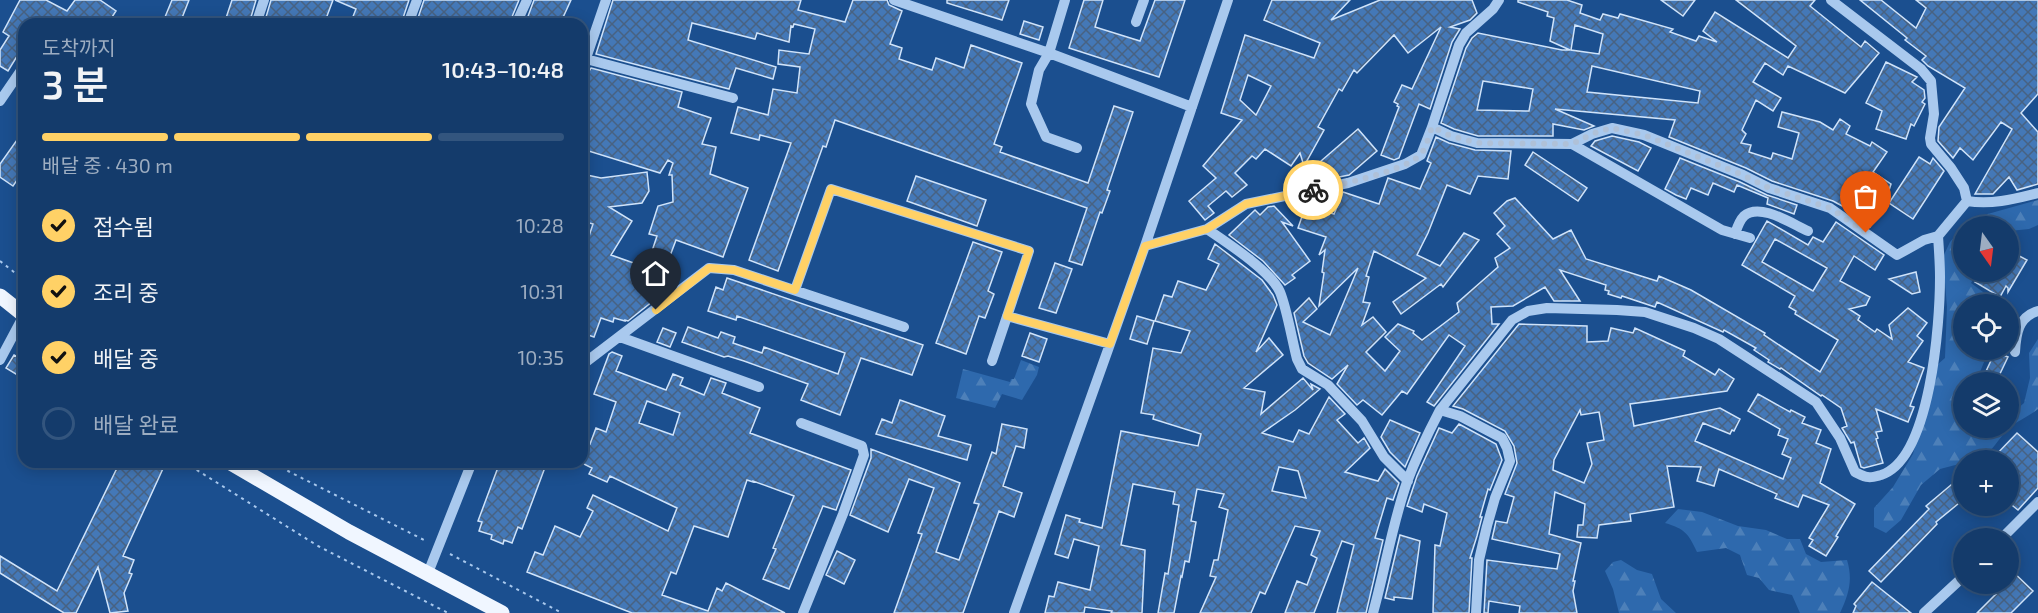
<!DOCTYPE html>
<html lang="ko">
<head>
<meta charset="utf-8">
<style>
	:root { --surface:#143b6b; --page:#214673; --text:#f1f3f6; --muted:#9dadc1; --line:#33557e; --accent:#ffd166 }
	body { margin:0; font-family:"Exo 2","Noto Sans KR",sans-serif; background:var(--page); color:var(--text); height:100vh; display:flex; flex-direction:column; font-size:22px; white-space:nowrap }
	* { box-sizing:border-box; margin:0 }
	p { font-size:20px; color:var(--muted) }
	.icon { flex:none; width:33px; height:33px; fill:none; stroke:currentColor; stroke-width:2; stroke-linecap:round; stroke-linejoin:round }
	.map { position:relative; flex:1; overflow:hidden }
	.details { position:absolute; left:18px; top:18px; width:570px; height:450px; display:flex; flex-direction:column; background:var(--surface); border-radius:18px; box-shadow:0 3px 15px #0003,0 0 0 2px var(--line) }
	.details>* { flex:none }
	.needle { width:39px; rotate:166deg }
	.buttons { position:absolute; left:1953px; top:216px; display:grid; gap:12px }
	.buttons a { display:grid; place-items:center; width:66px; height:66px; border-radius:50%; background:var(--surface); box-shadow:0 3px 15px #0003,0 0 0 2px var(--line); font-size:30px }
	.pin { position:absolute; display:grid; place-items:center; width:51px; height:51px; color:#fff; margin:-62px -26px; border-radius:50% 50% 50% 0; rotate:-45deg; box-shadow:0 0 6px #0007 }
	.pin .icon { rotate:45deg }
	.courier { position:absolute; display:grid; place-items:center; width:60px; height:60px; margin:-30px; border:4px solid #ffd166; border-radius:50%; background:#fff; color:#222; box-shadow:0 2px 8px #0007 }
	.summary em { font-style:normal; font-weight:600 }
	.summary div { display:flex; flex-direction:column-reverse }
	.summary { display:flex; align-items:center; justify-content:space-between; height:102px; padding:0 24px }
	h1 { font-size:39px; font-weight:600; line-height:45px }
	.bar { display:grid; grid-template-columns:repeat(4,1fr); gap:9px 6px; align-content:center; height:72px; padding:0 24px }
	.bar i { height:8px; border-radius:4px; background:var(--line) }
	.bar .selected { background:var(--accent) }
	.bar p { grid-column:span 4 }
	ol { padding:0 24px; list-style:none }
	li { display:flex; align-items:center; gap:18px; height:66px }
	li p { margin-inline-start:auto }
	li .icon { padding:6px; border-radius:50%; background:var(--accent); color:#111; stroke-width:4 }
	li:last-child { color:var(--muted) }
	li i { width:33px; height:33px; border:3px solid var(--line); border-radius:50% }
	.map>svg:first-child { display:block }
	.forest { fill:url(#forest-firs) }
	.building { fill:url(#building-cross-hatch); stroke:#cfe3fa; stroke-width:1.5; fill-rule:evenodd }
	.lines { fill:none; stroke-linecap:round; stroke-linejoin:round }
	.path { stroke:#a9c9ee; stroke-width:2; stroke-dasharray:3 4.5; stroke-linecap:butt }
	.minor { stroke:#a9c9ee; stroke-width:10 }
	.major { stroke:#f0f6ff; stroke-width:15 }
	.done { stroke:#afc1d8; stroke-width:6; stroke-dasharray:0 10.8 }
	.route { stroke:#ffd166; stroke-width:8 }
</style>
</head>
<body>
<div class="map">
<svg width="2038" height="613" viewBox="0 0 2038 613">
	<defs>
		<pattern id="forest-firs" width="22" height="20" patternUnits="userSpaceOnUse" patternTransform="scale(1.5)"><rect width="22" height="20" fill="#2e69ad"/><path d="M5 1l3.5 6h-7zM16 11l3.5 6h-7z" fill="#4d80b9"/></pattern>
		<pattern id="building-cross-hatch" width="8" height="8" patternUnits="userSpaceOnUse" patternTransform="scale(1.5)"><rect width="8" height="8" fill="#4478b7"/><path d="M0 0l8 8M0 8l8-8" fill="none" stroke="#486282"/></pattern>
	</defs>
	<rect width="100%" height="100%" fill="#1b4f8f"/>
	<path class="forest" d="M2038,200V225L2029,229L2009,231L2008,226H1964L1970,219Z
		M1963,227L1964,272H1977L1971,283L1995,301L2006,304H1964V350H1992L1988,352L1976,382H1964V428H2008L2009,416L2024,403L2030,378L2029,353L2038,339V409C2029,416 2017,421 2009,428C1993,444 1991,460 1964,460L1963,463L1940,469L1921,485L1901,520L1886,533L1874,527V508L1893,487L1913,454L1937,365L1945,358L1947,307L1943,257L1950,242Z
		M1021,360L1039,367L1037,375L1022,400L1002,394L995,408L956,398L963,369L1010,382L1011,379H1014Z
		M1678,509L1702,512L1738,526L1766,530L1787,539H1800L1806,554L1821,562L1847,560C1853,580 1849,594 1840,613H1800L1792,595L1769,590L1759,578L1747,575L1740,555L1726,548L1697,552C1688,533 1685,529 1665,523Z
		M1621,560L1637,570L1652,574L1661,599L1676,613H1619L1613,589L1605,571L1613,562Z"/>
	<path class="building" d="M20,0H46L67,11L75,0H100L116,11L112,17L122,24H24V45L8,71L0,66V50L9,36L3,32Z
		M172,0H189L180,23L165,17Z
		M232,0H256L249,24H233L225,21Z
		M271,0H333L324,24H264Z
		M335,0H409L401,24H363L352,19L356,9Z
		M424,0H519L509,24H473L460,19L458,24H416Z
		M534,0H571L560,24H538L527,19Z
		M613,0H801L798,10L845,22L853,0H887L889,5L902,11L890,44L902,48L899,59L932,70L936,58L964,68L971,45L1022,63L994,144L1002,147L1000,152L1088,183L1114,106L1133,112L1107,190L1110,191L1102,213L1100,212L1082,265L1069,261L1087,208L835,120L826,147L823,146L778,271L749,260L791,143L760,135L759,140L731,133L738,107L768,115L773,89L797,93L800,67L778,64L779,50L809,54L815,29L794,24L793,27L791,26L789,42L757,33L755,39L692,23L688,40L776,67L773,79L736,68L729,89L596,54Z
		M947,0H1009L1002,20L947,3Z
		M1084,0H1103L1095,27L1140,41L1155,0H1185L1159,77L1069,48Z
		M1272,0H1350L1331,20L1380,0H1472L1477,13L1470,20L1450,27L1460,29L1452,42L1430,109L1419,104L1399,158L1394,160L1381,155L1399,107L1397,106L1398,104L1394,102L1402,85L1412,89L1441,27L1408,53L1394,35L1357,73L1354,70L1342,91L1339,89L1318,127L1324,130L1304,166L1300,153L1291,166L1265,149L1256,159L1252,156L1235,173L1247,185L1232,197L1226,191L1208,206L1214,213L1205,220L1189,201L1216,178L1203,166L1242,120L1221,113L1245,35L1314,58L1320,43L1264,20ZM1248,75L1271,86L1256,115L1240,100Z
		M1518,0H1567L1582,5L1580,13L1600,20L1603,14L1618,18L1620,14L1673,29L1670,32L1696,41L1699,36L1717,42L1703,31L1715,12L1788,58L1796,46L1736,0H1815L1810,6L1861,47L1865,41L1879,53L1845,93L1788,66L1783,75L1765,63L1753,82L1781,98L1773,111L1756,100L1742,130L1746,134L1741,143L1751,145L1749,152L1771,159L1773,153L1792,159L1799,133L1778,127L1782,112L1820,122L1833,130L1840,119L1850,126L1846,134L1870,146L1872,142L1887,152L1873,172L1891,184L1886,200L1870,227L1845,209L1846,208L1833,201L1772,181L1746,168L1669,137L1675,120L1555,109L1594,126L1584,130L1553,124V136H1478L1454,129L1441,123L1466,48L1472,38L1478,33L1562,50H1570L1550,41L1554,18L1547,16L1548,12L1518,2ZM1575,25L1603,34L1599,54L1571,50ZM1592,66L1700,91L1698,103L1587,92ZM1483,81L1533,89L1529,111L1477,110Z
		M1661,0H1695L1683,16Z
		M1860,0H1881L1916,28L1926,8L1916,0H2038V94L2021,113L2038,132V184L2017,190L2009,177L1993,194H1975L2012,129L2001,122L1973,160L1960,148L1953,158L1938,141L1939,127L1965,88L1928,66L1922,60L1926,56L1905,40L1907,38Z
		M1024,21L1043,27L1039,40L1020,34Z
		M1886,62L1917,77L1912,82L1924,90L1925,98L1922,102L1925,104L1914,126L1911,124L1906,139L1876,129L1882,111L1866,103Z
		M591,68L682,92L678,107L711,118L702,144L716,147L710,174L748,188L723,257L676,240L653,301L628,321L625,320V321L614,318L613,322L601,318L594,337L582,333V244L586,245L593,224L582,221V174L601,178L647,172L649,191L642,203L609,207L632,221L611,255L645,267L647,260H649L657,236L649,234L658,206L673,202L672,175H669L673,163L668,160L660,173L582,149V77L587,75Z
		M1358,129L1377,151L1349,175L1319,181L1318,179L1291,187Z
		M24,130V170L13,186L0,177V164Z
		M1612,136L1639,142L1651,148L1638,171L1591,146L1595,141Z
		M1436,137L1449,143L1475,150L1511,151L1508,179L1478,176L1470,194L1447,185L1428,233L1417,255L1440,266L1464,233L1479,240L1443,287L1441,284L1401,314L1393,302L1426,278L1374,251L1366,276L1369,277L1363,302L1370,303L1362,325L1373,317L1386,332L1366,352L1385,371L1400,351L1385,337L1398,324L1414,331L1413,333L1422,340L1459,312L1457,303L1498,267L1495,258L1510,248L1497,234L1505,226L1494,213L1507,201L1515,198L1553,239L1571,230L1586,259L1657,281L1659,276L1691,290L1765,333L1764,335L1820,372L1838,340L1795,314L1796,311L1789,307L1795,296L1742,265L1767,221L1808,245L1813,237L1823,242L1836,222L1884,255L1875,270L1854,256L1840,281L1870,297L1866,305L1849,309L1860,316L1858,320L1875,332L1877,329L1892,339L1889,325L1908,308L1927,323L1917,336L1923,341L1908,362L1924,368L1910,406L1914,407L1908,422L1876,409L1882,431L1876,432L1878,438L1876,439L1883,463L1864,468L1861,467L1854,442L1851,443L1842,428L1847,426L1841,408L1822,395L1821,396L1781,368L1780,369L1768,362L1769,360L1754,350L1756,348L1724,330L1723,332L1657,302L1655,307L1622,296L1621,298L1608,294L1609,291L1605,290L1606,285L1560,270L1580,301H1554L1545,287L1513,306L1491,307L1492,324H1499L1434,406L1427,402L1465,346L1449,335L1407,394L1402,391L1382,415L1363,400L1357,405L1337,384L1348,365L1332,379L1308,363L1304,356L1294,313L1309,298L1317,309L1303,322L1330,335L1358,268L1319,306L1324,273L1322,272L1325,250L1319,255L1326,237L1298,228L1306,205L1334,214L1343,192L1379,204L1388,178L1420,189L1431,163L1427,161ZM1775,239L1827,268L1813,291L1762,262Z
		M1533,152L1587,188L1578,201L1525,165Z
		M1919,157L1930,164L1933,158L1944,171L1913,219L1889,203Z
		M1680,158L1740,182L1767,195L1797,205L1794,214L1767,204L1768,198L1737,185L1734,192L1713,183L1708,195L1691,188L1686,199L1676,195L1665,189Z
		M916,176L986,200L977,226L907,201Z
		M1274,206L1293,226L1282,222L1310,261L1292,275L1295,278L1285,285L1263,261L1229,235L1255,210L1260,215L1268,207Z
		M973,242L1002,252L988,291L994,294L985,318L979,316L966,354L936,343Z
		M1215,244L1262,280L1273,295L1277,305L1256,352L1269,338L1283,355L1244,388L1265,392L1261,414L1303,378L1313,390L1311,384L1320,389L1295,410L1262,433L1293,442L1299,430L1309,434L1329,397L1345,414L1337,420L1358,443L1364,438L1370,448L1345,472L1378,481L1385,469L1399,483L1393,500L1387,498L1375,538L1383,540L1366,613H1337L1354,545L1342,541L1314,613H1285L1297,581L1307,585L1317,558L1311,555L1320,531L1295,526L1265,594L1260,592L1251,613H1200L1216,577L1210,576L1214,560H1218L1228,510L1219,507L1224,494L1197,489L1191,521L1196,522L1189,562L1185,561L1182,577L1181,576L1174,613H1158L1165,573L1168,574L1179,505L1173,504L1175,492L1133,484L1121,545L1145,550L1142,613H1111L1112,611L1085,607L1084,613H1045L1049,596L1054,597L1058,582L1090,590L1099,546L1074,539L1068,558L1055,554L1066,515L1080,519L1079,522L1102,528L1121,431L1198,446L1201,434L1153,419L1154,415L1141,413L1153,348L1181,353L1190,331L1155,321L1164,295L1172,297L1178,281L1206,290L1219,264L1208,259ZM1279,467L1298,471L1306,498L1272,491Z
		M2008,250L2027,260L2008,292V288L2006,286L2000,297L1975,282L1981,272H2008Z
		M1055,263L1072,269L1056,313L1039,308Z
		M1916,272L1920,292L1912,294L1889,279Z
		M727,278L923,345L912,375L861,358L840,415L801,400L808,384L744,361L728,356L724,357L682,342L688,327L718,338L721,332L735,337L733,343L762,353L764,347L838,374L845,353L737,316L736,320L708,311L716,287L723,290Z
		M1137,316L1154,321L1147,344L1130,339Z
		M1519,324L1587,326V342L1608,341L1611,328L1633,333L1635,328L1685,351L1683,356L1715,375L1719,369L1734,379L1727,391L1630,404L1634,426L1720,408L1740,419L1734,431L1732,430L1730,434L1703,423L1695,441L1783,479L1791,458L1782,454L1788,439L1778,435L1780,429L1748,411L1758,394L1790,412L1791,410L1805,417L1802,423L1821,430L1816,443L1831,449L1820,483L1855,504L1836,536L1838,537L1826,556L1809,546L1813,540L1809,538L1829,505L1803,495L1798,507L1775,498L1777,494L1719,469L1714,486L1697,481L1701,467L1667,466L1674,507L1630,514L1631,521L1599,525L1597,538L1577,537L1578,525H1583L1585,504L1555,492L1549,534L1581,543L1573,581H1575L1573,591L1577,613H1519L1520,606L1489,601L1488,613H1484L1487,560L1557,569L1560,554L1492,539L1496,521L1507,523L1514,497L1505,494L1517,463L1514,446L1505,431L1463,409L1453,406ZM1580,410L1581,415L1599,412L1604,440L1587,443L1592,464L1584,483L1553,470L1554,460Z
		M663,328L676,333L670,347L657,342Z
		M1030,333L1047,339L1039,362L1022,356Z
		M612,352L622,356L616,371L666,390L673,374L683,378L680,385L704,395L711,378L726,383L722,393L760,408L750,433L851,470L836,510L823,506L789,589L763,579L776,549L773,548L794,496L753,481V482L747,480L728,537L694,526L676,574L671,572L662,595L708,611L717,588L722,591L726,583L785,613H632L527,572L535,552L543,555L555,526L580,537L593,511L587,508L593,495L668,531L677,508L610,476L607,482L589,474L592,468L580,462H582V455L587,443L590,444L596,428L606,432L616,402L594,394L609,354ZM647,401L680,413L673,435L639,423Z
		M1995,352L2008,357L1996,382H1981Z
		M14,355L24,361V379L6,368Z
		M900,400L945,416L938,436L971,445L967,460L876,434L882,419L892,423Z
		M1390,420L1420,433L1405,467L1390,452L1381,437Z
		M1002,424L1027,429L1024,448L1016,446L1003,486L1022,493L1014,517L999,511L963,613H894L922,534L918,533L934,488L909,479L888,532L850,515L871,458V449L960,483L936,552L959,560L979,504L974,503L992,452L996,454Z
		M1459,424L1496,444L1502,460L1490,490L1488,489L1480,517H1482L1477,536L1470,558H1472L1469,613H1433L1435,545L1440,546L1447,513L1424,504L1422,512L1407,506L1417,476L1439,428L1452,433Z
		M2017,433L2038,452V488L2018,510L2008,502V460H1991Z
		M120,462H166L123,556L134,560L129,573L132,574L124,593L128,611L110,613L98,567L76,613H64L0,573V556L57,591Z
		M500,462H547L522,529L518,527L512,543L504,540L503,544L491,539L492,535L479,531L482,522L478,521Z
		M1964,474V499L1936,522L1937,524L1881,582L1869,571L1929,509L1926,506Z
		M1400,535L1420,541L1412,599L1394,597V600L1385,598Z
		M837,551L855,560L844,584L826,575Z
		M2008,567L2033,591L2011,613H1977L1996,594L1986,584H2008Z
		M1872,582L1911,613H1853L1856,606L1854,604Z"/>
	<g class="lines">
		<path class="path" d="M0,261L24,280
			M184,462L318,546L448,613
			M275,462L288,471L426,541
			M450,554L562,613"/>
		<path class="minor" d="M894,0L1049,53L1192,107
			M1065,0L1049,53L1039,70L1031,104L1046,137L1077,148
			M1136,22L1144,0
			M256,24L264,0
			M408,24L417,0
			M516,24L527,0
			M586,59L733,98
			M582,70L606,0
			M0,101L24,66
			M1432,127L1451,136L1477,143L1572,144L1592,134L1612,128L1644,135L1743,175L1769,188L1830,208L1897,255L1924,240L1938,236
			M1572,144L1722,230L1750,238
			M1967,201C1992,205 2014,199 2038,193
			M1207,229C1226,242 1271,271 1280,292C1287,309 1292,340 1297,359L1302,369L1328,385L1362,421L1384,457L1408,481
			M1735,234C1737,228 1739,221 1744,216C1760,202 1792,224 1808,231
			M1145,246L1207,229L1246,204L1348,183L1405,164L1421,155L1432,127L1459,45L1466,33L1493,9L1499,0
			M795,290L831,189L1029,251L992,361
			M1007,316L1110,344
			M620,337L759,387
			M2015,352C2016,334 2018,317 2038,311
			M0,360L24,315
			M582,365L709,268L734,270L904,327
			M1440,410L1460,416L1502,438L1507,448L1510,461L1495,498L1487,526L1479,560L1476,613
			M801,423L862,446L864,455L843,514L803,613
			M2002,538L2038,502
			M428,573L472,462
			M1014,613L1145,246L1228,0
			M1373,613C1385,570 1392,525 1407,482C1416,458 1428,433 1440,410L1512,320L1528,311L1547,308L1617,310L1645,312L1694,328L1719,339L1816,402L1840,438L1855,472C1859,474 1864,477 1868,477C1871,478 1877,476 1881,475C1931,459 1940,322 1940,277C1940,264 1939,250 1938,236L1967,201L1964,188L1951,168L1931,144L1930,138L1934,114L1931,81L1921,69L1831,0
			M1924,613L1964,576"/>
		<path class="major" d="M0,296L24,315
			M229,462L349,532L502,613"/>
	</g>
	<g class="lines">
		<path class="done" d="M1313,190C1338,185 1401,172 1419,156C1426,150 1429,135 1432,127L1451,136L1477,143L1572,144L1592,134L1611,128L1644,135L1743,175L1769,188L1830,208L1866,233"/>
		<path class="route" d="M656,310L709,268L734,270L795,290L831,189L1029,251L1007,316L1110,344L1145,246L1207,229L1246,204L1313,190"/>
	</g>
</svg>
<div class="buttons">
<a><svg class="needle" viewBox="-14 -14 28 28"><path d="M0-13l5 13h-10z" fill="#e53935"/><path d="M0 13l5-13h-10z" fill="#9dadc1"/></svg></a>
<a><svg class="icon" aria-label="locate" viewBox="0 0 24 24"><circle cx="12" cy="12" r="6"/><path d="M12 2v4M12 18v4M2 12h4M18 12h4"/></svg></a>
<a><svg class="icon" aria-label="layers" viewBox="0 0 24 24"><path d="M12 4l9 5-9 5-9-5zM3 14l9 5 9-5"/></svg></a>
<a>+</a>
<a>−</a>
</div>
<div class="pin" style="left:1866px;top:233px;background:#ea580c"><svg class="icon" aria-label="bag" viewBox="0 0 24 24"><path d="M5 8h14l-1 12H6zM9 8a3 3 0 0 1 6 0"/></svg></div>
<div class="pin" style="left:656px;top:310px;background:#1f2937"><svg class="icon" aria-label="home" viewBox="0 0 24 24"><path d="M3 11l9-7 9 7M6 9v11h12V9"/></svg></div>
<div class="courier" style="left:1313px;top:190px"><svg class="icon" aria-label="bike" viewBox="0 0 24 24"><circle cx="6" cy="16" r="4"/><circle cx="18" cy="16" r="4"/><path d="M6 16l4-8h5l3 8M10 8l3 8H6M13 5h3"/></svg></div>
<section class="details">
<div class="summary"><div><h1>3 분</h1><p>도착까지</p></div><em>10:43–10:48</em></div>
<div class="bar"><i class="selected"></i><i class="selected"></i><i class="selected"></i><i></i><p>배달 중 · 430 m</p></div>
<ol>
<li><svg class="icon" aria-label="check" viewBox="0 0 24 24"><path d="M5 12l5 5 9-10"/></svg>접수됨<p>10:28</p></li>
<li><svg class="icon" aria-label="check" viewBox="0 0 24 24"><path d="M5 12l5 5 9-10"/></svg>조리 중<p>10:31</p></li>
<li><svg class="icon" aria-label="check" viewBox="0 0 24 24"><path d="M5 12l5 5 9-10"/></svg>배달 중<p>10:35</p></li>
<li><i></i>배달 완료</li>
</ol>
</section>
</div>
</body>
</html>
